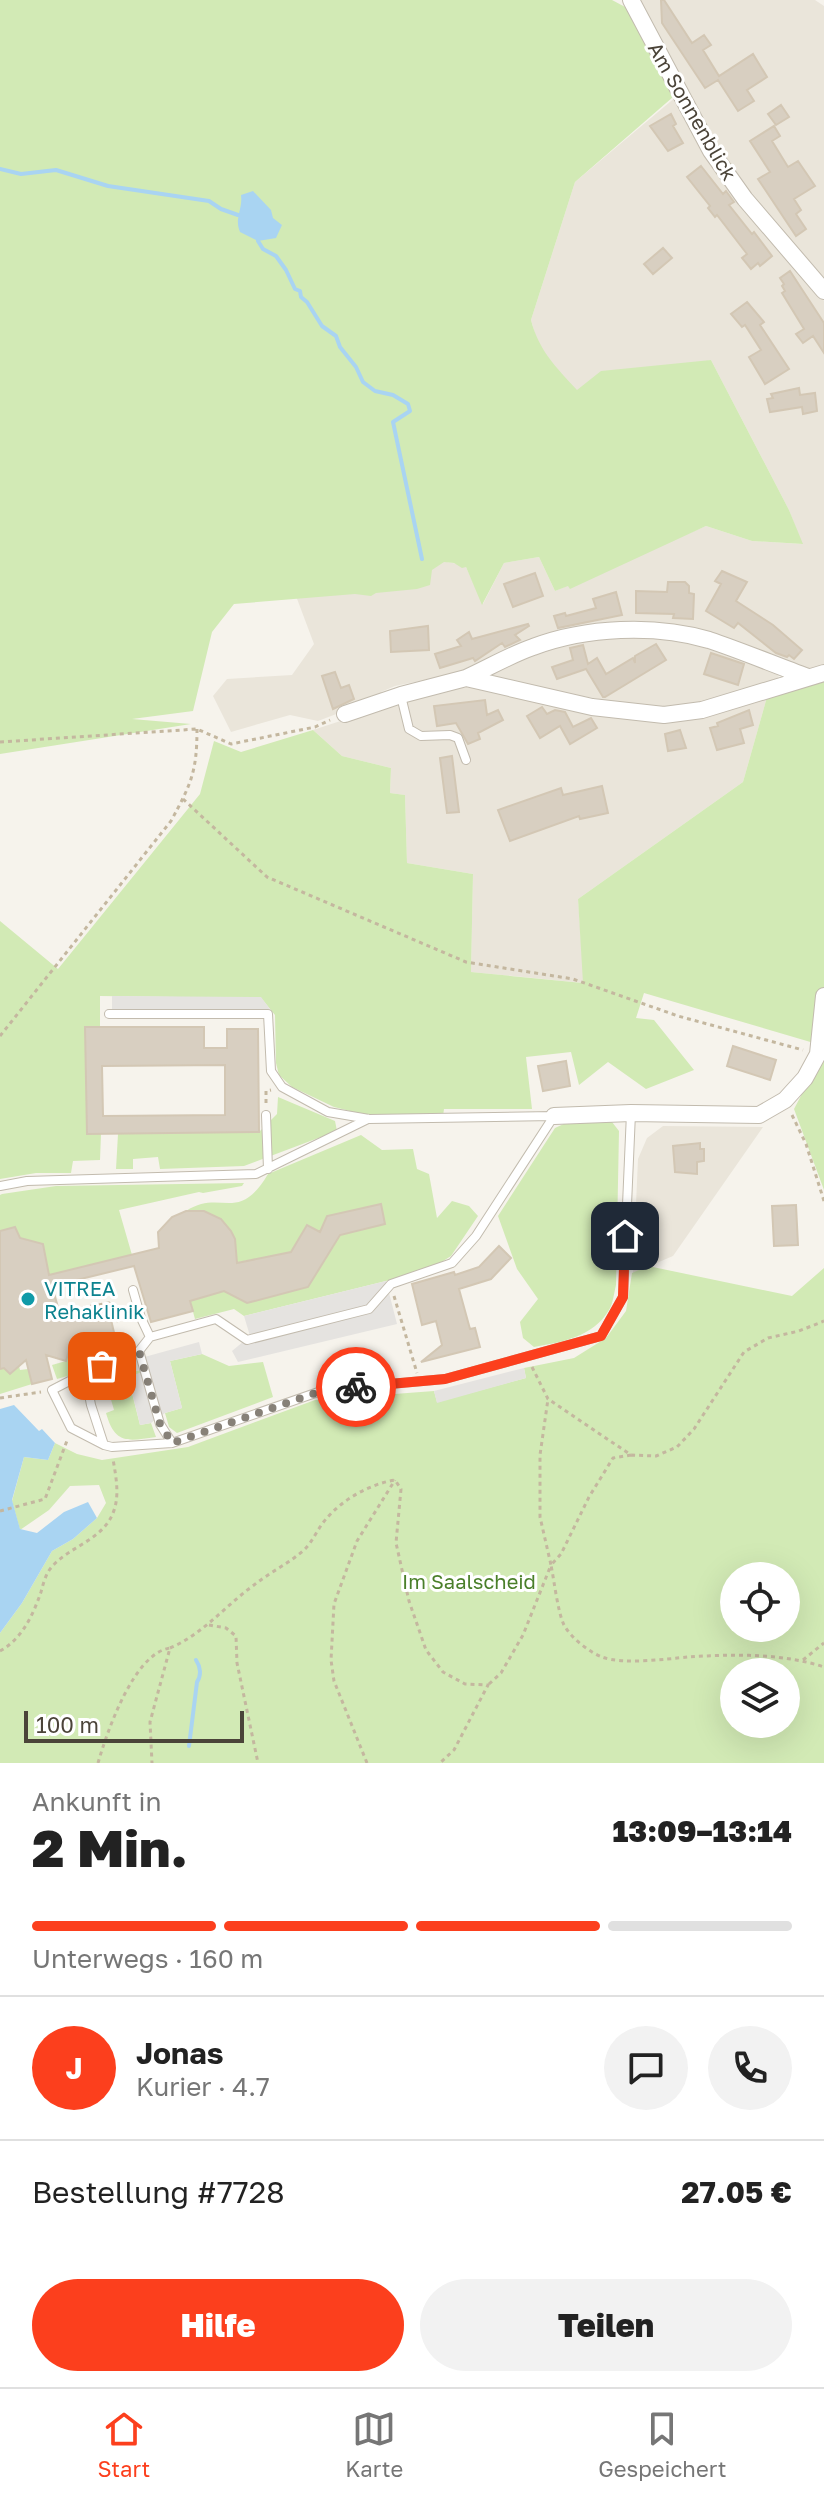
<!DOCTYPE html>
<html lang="de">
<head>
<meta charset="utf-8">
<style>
	:root { --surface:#fff; --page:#f2f2f2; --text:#222; --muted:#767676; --line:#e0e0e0; --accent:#fc3f1d }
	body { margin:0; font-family:"Golos Text",sans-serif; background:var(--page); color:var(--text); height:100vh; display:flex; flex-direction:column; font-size:30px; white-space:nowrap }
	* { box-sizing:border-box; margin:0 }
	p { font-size:26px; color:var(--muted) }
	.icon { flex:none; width:44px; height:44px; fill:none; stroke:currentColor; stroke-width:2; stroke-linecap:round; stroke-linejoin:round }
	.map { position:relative; height:1763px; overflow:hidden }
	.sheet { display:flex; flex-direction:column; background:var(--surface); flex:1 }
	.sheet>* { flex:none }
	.controls { position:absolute; left:720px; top:1562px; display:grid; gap:16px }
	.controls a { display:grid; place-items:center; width:80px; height:80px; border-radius:50%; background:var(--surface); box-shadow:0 8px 32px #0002; font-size:40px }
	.scale { position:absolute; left:24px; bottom:20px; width:220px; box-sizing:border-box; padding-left:8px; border:4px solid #4b4439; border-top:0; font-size:22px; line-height:28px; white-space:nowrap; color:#4b4439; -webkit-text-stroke:6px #fff; paint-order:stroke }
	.pin { position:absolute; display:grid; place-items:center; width:68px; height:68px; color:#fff; margin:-34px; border-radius:16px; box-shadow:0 4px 12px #0006 }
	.courier { position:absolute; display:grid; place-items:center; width:80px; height:80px; margin:-40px; border:6px solid #fc3f1d; border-radius:50%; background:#fff; color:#222; box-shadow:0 2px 10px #0007 }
	.summary em { font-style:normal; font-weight:800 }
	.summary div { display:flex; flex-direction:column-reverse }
	.summary { display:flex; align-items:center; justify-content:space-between; height:136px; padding:0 32px }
	h1 { font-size:52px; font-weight:800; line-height:60px }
	.bar { display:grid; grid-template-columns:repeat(4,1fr); gap:12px 8px; align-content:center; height:96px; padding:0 32px }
	.bar i { height:10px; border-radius:6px; background:var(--line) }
	.bar .on { background:var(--accent) }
	.bar p { grid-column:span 4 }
	.line { display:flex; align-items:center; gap:20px; padding:0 32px; border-top:2px solid var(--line) }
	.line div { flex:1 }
	.round { display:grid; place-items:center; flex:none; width:84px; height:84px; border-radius:42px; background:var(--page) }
	.cta { display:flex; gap:16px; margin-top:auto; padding:16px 32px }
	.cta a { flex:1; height:92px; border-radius:48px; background:var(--accent); color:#fff; font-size:32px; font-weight:800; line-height:92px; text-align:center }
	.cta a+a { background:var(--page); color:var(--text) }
	.tab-bar { display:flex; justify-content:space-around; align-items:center; height:112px; border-top:2px solid var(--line); background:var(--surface); font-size:22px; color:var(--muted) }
	.tab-bar a { display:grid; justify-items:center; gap:4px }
	.tab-bar .on { color:var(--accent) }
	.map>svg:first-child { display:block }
	.residential { fill:#eae5da }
	.green { fill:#d2eab5; fill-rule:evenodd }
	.parking { fill:#e5e3e0 }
	.water { fill:#a9d4f2 }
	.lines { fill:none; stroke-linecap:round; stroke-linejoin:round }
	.stream { stroke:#a9d4f2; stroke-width:4 }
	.building { fill:#d8cfc1; stroke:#d3c7b4; stroke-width:2; fill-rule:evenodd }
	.lane-casing { stroke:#c2bbae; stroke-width:10 }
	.street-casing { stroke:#c2bbae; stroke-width:18 }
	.path { stroke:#c4b79f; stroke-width:3; stroke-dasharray:4 4; stroke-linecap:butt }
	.lane { stroke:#fff; stroke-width:8 }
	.street { stroke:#fff; stroke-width:16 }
	.done { stroke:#878178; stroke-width:8; stroke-dasharray:0 14.4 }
	.route { stroke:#fc3f1d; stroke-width:10 }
	.culture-dot { fill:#0f9aa8; stroke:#fff; stroke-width:3 }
	.labels { text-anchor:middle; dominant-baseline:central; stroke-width:6; stroke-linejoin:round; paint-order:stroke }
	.street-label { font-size:20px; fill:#4b4439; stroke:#fff }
	.culture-label { font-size:20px; fill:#0d838f; stroke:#fff; text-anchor:start }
	.park-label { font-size:20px; fill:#4a7f2a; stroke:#fff }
</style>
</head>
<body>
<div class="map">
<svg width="824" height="1763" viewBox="0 0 824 1763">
	<rect width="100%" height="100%" fill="#f6f3ec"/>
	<path class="residential" d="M639,0H815L824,6V280L777,231L704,128Z
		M677,96L824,301V665L807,671L697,632L587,627L459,673L395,686L381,692V697L318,721L290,715L231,732L213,696L227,679L292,675L314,644L293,588L428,559L465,565L483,604L504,563L539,557L555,591L706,526L752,541L802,544L789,510L711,360L567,399L544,365L531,320L575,182Z
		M605,637H665L698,644L779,674L778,679L690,707L654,709L483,678L537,649Z
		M472,687L592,715L767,697L743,782L578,899L584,983L471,972L473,874L407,863L405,795L390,793L391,768L342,756L313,730L432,691Z
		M663,1126L763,1127L673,1256L633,1273L638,1159L647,1138Z"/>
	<path class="green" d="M0,0H612L627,8L673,97L575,182L531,320C539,351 556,367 577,390L601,371L711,360L789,510L803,544L752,541L706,526L570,589L568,586L555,591L539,557L504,563L482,605L466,567L462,568L454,563L444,562L432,570L430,585L417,589L376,593L371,596L355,594L234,604L212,632L193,711L132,719L191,724L0,754Z
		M824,676V1046L644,993L636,1018L654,1020L694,1070L646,1089L608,1062L579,1085L571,1052L526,1057L532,1109H444L443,1116H370L334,1107L292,1087L279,1075L276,1063L275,1015L261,998L100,996V1027L85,1028L87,1134H101L100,1160L73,1161L71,1173H36L0,1179V921L58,969L200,794L214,741L241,752L313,730L342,756L391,768L390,793L405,795L407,863L473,874L471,972L583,983L578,899L743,782L767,697Z
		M824,1052V1190L794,1109Z
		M278,1097L335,1121L337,1131L244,1166L160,1169L158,1157L133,1159V1169H116L118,1134L259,1132L277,1114Z
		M600,1120L612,1122L619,1131L616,1285C614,1293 613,1304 609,1310C593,1337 562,1342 534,1347L523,1338L520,1322L538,1299L517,1269L498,1216L555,1128L568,1122Z
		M361,1135L382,1150L413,1149L417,1169L429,1174L437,1218L452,1201L469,1206L478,1216L451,1256L437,1265L386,1281L244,1316L234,1309L195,1319L190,1301L224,1291L247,1303L308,1287L340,1235L385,1224L380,1204L327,1216L320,1233L306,1226L291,1252L234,1263C241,1230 218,1208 186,1211C221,1188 238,1225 268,1174Z
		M244,1183L242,1186L203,1193L199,1192L119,1210L132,1255L49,1275L43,1244L20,1238L14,1227L0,1231V1195L2,1194L56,1186Z
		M648,1266L792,1296L824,1268V1763H0V1633L22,1603L52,1551L73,1539L97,1518L106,1503L99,1485L70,1486L49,1510L20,1530L12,1501L24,1457L48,1460L55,1443L77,1454L102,1460L188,1447L315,1400L434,1391L437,1402L526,1378L524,1368L574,1358L606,1338L626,1311L632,1273ZM734,1576H786V1628H734ZM734,1672H786V1724H734Z
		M116,1341L119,1349L89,1356L85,1371L57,1379L52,1365L66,1361L69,1350Z
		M202,1354L229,1366L263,1362L273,1397L177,1433L169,1427L165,1413L182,1408L170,1361Z
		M19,1366L20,1370L28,1369L32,1384L0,1394V1369L5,1368L10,1374Z
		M108,1367L112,1377L140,1370L141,1373L128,1377L140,1425L151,1423L156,1437C128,1441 115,1445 106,1413L114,1410L103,1372Z"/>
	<path class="parking" d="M112,996L261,997L270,1009H112Z
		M386,1281L397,1324L238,1362L232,1351L250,1336L244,1316Z
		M199,1342L202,1354L170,1361L182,1408L165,1413L151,1423L140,1425L128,1376L140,1373V1370L111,1377L108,1367Z
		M524,1368L526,1378L437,1403L434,1391Z"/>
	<path class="water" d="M253,191L271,210L273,218L282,225L276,238L258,241L240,232C234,218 243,209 241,195Z
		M14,1405L39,1431L42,1429L55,1443L48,1460L24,1457L12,1500L20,1529L37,1533L64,1512L88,1502L97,1518L73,1539L52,1551L22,1603L0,1633V1409Z"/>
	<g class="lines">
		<path class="stream" d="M0,169L21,174L56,170L108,186L209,201L221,209L238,215
			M258,241L263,249L276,256L286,270L295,289L300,291L301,297L307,302L322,326L336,336L340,347L356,367L363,382L375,391L393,395L408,404L410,411L393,422L422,559
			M189,1746L197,1682C202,1675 200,1666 196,1660"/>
	</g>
	<path class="building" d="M661,0H664L692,43L704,35L711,45L703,50L719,76L753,54L767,77L747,90L754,101L738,111L718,80L705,88L662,23Z
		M781,105L789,117L776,125L768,114Z
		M671,114L676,124L673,126L683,143L668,151L650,126Z
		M774,126L780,136L772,141L788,167L798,161L815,186L794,199L801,210L796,214L806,229L796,236L758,179L770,172L750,141Z
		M701,166L723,194L726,191L734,202L729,205L752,234L754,232L772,256L760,266L758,263L751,269L742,258L747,254L717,215L715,217L708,208L710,206L687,177Z
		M663,248L672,258L653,274L644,264Z
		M790,271L824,323V353L813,336L803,343L796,334L804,329L782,293L785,291L782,286L784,284L780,278Z
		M747,302L764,322L760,325L789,369L765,384L749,357L761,350L745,325L742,327L731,314Z
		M799,388L800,395L815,393L817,411L803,414L802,407L770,412L767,399L773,398L771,394Z
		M722,571L747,582L736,601L773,625L802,650L794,659L789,655L787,657L776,653L738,623L734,628L706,611L721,584L715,581Z
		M535,573L543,596L513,607L504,584Z
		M668,582H685L689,586V593L694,594L693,619L673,618L674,614L636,613V591L667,592Z
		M616,592L622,615L558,628L554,616L565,613L566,616L596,608L593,599Z
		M528,624L529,626L515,635L520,640L505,647L502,643L475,661L473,658L440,668L435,654L461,646L457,640L469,632L472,639Z
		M428,626L429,650L391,652L390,631Z
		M656,644L666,660L605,697H603L586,669L557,679L552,667L573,660L570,648L583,645L588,664L597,658L606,674L633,658L635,663V656Z
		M711,653L744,664L738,685L704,674Z
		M335,672L341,688L349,685L354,699L333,709L322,676Z
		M485,700L487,715L498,710L503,720L478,733L480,739L468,744L456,723L437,726L434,706Z
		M542,707L547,714L555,710L565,712L573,727L591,718L597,728L570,744L560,726L540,738L527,716Z
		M749,710L753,725L740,729L744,743L717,750L710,728L718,726L717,723Z
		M680,730L686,748L668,751L665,734Z
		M452,756L459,812L447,813L440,758Z
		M602,786L608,813L580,819L579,816L510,841L498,810L561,788L563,795Z
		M85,1027H204V1048H227V1029H258L259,1132L87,1134ZM225,1065V1115L103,1116L102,1066Z
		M733,1046L776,1060L770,1080L727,1066Z
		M566,1061L570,1086L543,1091L538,1066Z
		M700,1143V1149H704V1161L697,1162V1174L675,1172L673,1146Z
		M381,1204L385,1224L340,1235L308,1287L247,1303L224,1291L190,1301L193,1311L151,1322L134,1266L52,1286L61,1318L108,1307L116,1341L69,1350L66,1361L46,1355L52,1379L32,1384L26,1360L10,1374L4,1368L0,1369V1231L15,1227L20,1238L43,1244L49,1275L159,1248L158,1232L172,1217L186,1211H204L221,1219L231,1231L235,1239L237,1263L291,1252L307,1225L320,1232L327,1216Z
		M796,1205L798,1245L774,1246L772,1206Z
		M499,1246L511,1258L491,1279L459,1289L470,1329L475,1328L480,1347L421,1362L442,1345L436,1321L422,1325L412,1284L454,1272L455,1275L479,1267Z"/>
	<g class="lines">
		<g class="lane-casing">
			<path id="lane" d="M401,696L409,729L421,736L450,735L458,738L466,760
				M109,1014H268L271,1071L282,1087L328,1112L369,1119L553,1116
				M266,1115L268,1169
				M554,1116L476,1236L452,1263L391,1284L369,1309L247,1340L216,1319L150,1337L139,1351L85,1373L52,1390L71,1428L104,1445L112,1447L172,1443L324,1390L445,1379L601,1336L623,1297L631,1113
				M0,1186L27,1181L256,1174L368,1119
				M133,1290L141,1318L150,1337
				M139,1351L160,1424L172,1443
				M85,1373L91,1405L104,1445"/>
		</g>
		<g class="street-casing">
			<path id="street" d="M631,0L711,151L745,199L824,291
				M466,678C488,668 510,655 533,647C586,627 655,624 709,640C742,651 775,665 808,677
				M345,714L401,695L466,678L592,707L664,715L702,710L824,673
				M554,1116L631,1113L759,1115L785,1100L805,1078L818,1054L824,996"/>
		</g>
		<path class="path" d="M0,742L197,729L231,744L315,727L330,720
			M183,799L267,877L466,962L573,979L678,1016L803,1050
			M0,1036L171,821C191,784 197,772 197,729
			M266,1103V1091L271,1090
			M792,1115L806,1144L824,1201
			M394,1296L417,1373
			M59,1312L109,1303L114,1321L132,1319
			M532,1367L548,1399L631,1455L656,1456L677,1447L694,1429L744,1352L768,1338L799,1331L824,1321
			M0,1398L41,1392
			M631,1455L613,1458L589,1497L561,1554L551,1565C554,1580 558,1613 564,1625C571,1638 589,1652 602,1657C623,1665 665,1659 688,1657C732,1654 782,1653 824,1667
			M0,1511L45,1499L68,1438
			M209,1625L226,1628L236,1636L237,1663L258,1763
			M170,1648C203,1634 225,1606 254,1585C270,1572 290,1563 305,1549C313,1541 318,1528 326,1519C343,1499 370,1484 395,1480L401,1489L396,1543L409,1601L426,1650L443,1672L465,1684L488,1685L454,1750L440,1763
			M0,1651C22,1639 33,1615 41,1592C43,1585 45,1576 50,1569C67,1547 102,1541 113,1513C120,1496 116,1477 113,1459
			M803,1660L824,1643
			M489,1684L501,1673L523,1635L551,1565L540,1517V1455L548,1399
			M98,1763C107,1732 134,1653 170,1648L150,1722L152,1763
			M367,1763L334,1681L331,1660L334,1604L357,1541L395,1480"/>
		<use href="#lane" class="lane"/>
		<use href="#street" class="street"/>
	</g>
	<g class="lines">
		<path class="done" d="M102,1366L139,1351L160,1424L172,1443L324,1390L356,1387"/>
		<path class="route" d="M356,1387L445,1379L601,1336L623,1297L625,1236"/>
	</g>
	<circle class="culture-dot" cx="28" cy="1299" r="8"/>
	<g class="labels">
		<g class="street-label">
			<text transform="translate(693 111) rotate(60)">Am Sonnenblick</text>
		</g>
		<g class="culture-label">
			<text x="44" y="1288">VITREA<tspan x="44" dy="23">Rehaklinik</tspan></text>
		</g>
		<g class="park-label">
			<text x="469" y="1581">Im Saalscheid</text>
		</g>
	</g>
</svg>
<div class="controls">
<a><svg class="icon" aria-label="locate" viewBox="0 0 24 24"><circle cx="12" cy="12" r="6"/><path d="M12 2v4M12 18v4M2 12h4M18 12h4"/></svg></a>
<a><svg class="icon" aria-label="layers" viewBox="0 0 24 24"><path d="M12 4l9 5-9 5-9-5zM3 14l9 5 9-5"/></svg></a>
</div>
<div class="scale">100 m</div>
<div class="pin" style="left:102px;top:1366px;background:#ea580c"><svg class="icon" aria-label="bag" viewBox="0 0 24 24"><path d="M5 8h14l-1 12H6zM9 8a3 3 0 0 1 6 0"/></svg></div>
<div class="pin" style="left:625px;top:1236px;background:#1f2937"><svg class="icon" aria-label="home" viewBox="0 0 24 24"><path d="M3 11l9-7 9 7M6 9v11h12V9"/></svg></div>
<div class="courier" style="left:356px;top:1387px"><svg class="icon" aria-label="bike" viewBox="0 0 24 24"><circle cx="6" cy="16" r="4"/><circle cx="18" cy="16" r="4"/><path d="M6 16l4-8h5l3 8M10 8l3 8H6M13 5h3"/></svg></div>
</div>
<section class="sheet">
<div class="summary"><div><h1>2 Min.</h1><p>Ankunft in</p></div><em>13:09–13:14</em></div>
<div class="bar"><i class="on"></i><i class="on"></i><i class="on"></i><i></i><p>Unterwegs · 160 m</p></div>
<div class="line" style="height:144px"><b class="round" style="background:var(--accent);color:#fff">J</b><div><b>Jonas</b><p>Kurier · 4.7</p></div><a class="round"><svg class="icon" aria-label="chat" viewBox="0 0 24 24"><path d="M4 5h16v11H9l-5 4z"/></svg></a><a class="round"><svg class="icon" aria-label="phone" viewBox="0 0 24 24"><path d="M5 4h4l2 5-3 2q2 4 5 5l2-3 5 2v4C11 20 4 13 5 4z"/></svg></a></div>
<div class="line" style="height:104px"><div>Bestellung #7728</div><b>27.05 €</b></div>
<div class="cta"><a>Hilfe</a><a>Teilen</a></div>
</section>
<nav class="tab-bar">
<a class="on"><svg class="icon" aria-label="home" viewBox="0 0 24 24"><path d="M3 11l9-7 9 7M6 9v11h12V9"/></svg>Start</a>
<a><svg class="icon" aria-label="map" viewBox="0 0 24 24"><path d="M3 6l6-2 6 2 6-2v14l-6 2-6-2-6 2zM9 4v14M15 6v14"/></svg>Karte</a>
<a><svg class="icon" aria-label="saved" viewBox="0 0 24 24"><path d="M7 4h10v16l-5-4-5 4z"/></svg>Gespeichert</a>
</nav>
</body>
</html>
